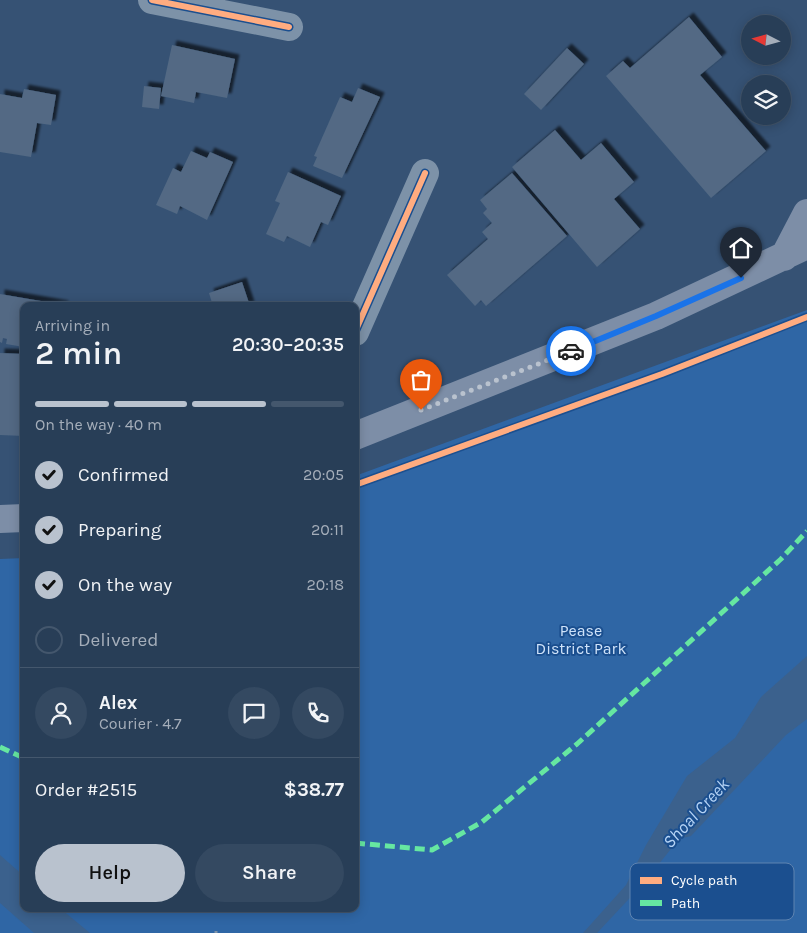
<!DOCTYPE html>
<html lang="en">
<head>
<meta charset="utf-8">
<style>
	:root { --surface:#283e57; --page:#344961; --text:#f1f3f6; --muted:#a5aeba; --line:#44576d; --accent:#b9c2ce }
	body { margin:0; font-family:Karla,sans-serif; background:var(--page); color:var(--text); height:100vh; display:flex; flex-direction:column; font-size:19px; white-space:nowrap }
	* { box-sizing:border-box; margin:0 }
	p { font-size:16px; color:var(--muted) }
	.icon { flex:none; width:28px; height:28px; fill:none; stroke:currentColor; stroke-width:2; stroke-linecap:round; stroke-linejoin:round }
	.map { position:relative; flex:1; overflow:hidden }
	.details { position:absolute; left:20px; top:302px; width:339px; height:610px; display:flex; flex-direction:column; background:var(--surface); border-radius:10px; box-shadow:0 2px 12px #0003,0 0 0 1px var(--line) }
	.details>* { flex:none }
	.needle { width:32px; rotate:276deg }
	.buttons { position:absolute; left:741px; top:15px; display:grid; gap:10px }
	.buttons a { display:grid; place-items:center; width:50px; height:50px; border-radius:50%; background:var(--surface); box-shadow:0 2px 12px #0003,0 0 0 1px var(--line); font-size:25px }
	.pin { position:absolute; display:grid; place-items:center; width:42px; height:42px; color:#fff; margin:-51px -21px; border-radius:50% 50% 50% 0; rotate:-45deg; box-shadow:0 0 5px #0007 }
	.pin .icon { rotate:45deg }
	.courier { position:absolute; display:grid; place-items:center; width:50px; height:50px; margin:-25px; border:4px solid #1a73e8; border-radius:50%; background:#fff; color:#222; box-shadow:0 1px 6px #0007 }
	.headline em { font-style:normal; font-weight:600 }
	.headline div { display:flex; flex-direction:column-reverse }
	.headline { display:flex; align-items:center; justify-content:space-between; height:85px; padding:0 15px }
	h1 { font-size:32px; font-weight:600; line-height:38px }
	.bar { display:grid; grid-template-columns:repeat(4,1fr); gap:8px 5px; align-content:center; height:60px; padding:0 15px }
	.bar i { height:6px; border-radius:4px; background:var(--line) }
	.bar .current { background:var(--accent) }
	.bar p { grid-column:span 4 }
	.line { display:flex; align-items:center; gap:12px; padding:0 15px; border-top:1px solid var(--line) }
	.line div { flex:1 }
	.round { display:grid; place-items:center; flex:none; width:52px; height:52px; border-radius:26px; background:var(--page) }
	ol { padding:0 15px; list-style:none }
	li { display:flex; align-items:center; gap:15px; height:55px }
	li p { margin-inline-start:auto }
	li .icon { padding:5px; border-radius:50%; background:var(--accent); color:#111; stroke-width:4 }
	li:last-child { color:var(--muted) }
	li i { width:28px; height:28px; border:2px solid var(--line); border-radius:50% }
	.primary-button { display:flex; gap:10px; margin-top:auto; padding:10px 15px }
	.primary-button a { flex:1; height:58px; border-radius:30px; background:var(--accent); color:#111; font-size:20px; font-weight:600; line-height:58px; text-align:center }
	.primary-button a+a { background:var(--page); color:var(--text) }
	.map>svg:first-child { display:block }
	.green { fill:#2f66a5 }
	.water { fill:#3b618d }
	.building { fill:#526984; filter:url(#shadow) }
	.lines { fill:none; stroke-linecap:round; stroke-linejoin:round }
	.path { stroke:#7d92a8; stroke-width:3; stroke-dasharray:2.5 4; stroke-linecap:butt }
	.street { stroke:#7d92a8; stroke-width:28 }
	.primary { stroke:#7d8ea7; stroke-width:28 }
	.quiet { stroke:#66e7a1; stroke-width:5; stroke-dasharray:10 5; stroke-linecap:butt }
	.cycleway-casing { stroke:#1b4f8f; stroke-width:9 }
	.cycleway { stroke:#ffac80; stroke-width:6 }
	.done { stroke:#b9c2ce; stroke-width:5; stroke-dasharray:0 9 }
	.route { stroke:#1a73e8; stroke-width:6 }
	.labels { text-anchor:middle; dominant-baseline:central; stroke-width:4; stroke-linejoin:round; paint-order:stroke }
	.park-label { font-size:16px; fill:#cfe3fa; stroke:#1b4f8f }
	.water-label { font-size:18px; font-style:italic; fill:#b5d3f5; stroke:#1b4f8f }
	.key { fill:#1b4f8f; stroke:#5f84b1; stroke-width:1 }
	.key-label { font-size:14px; fill:#fff }
</style>
</head>
<body>
<div class="map">
<svg width="807" height="933" viewBox="0 0 807 933">
	<defs>
		<filter id="shadow"><feDropShadow dx="4.5" dy="-4.5" stdDeviation="1" flood-color="#0009"/></filter>
	</defs>
	<rect width="100%" height="100%" fill="#365274"/>
	<path class="green" d="M807,310V933H0V559L24,558V909H355V476Z"/>
	<path class="water" d="M807,656V719L786,735L691,836L679,839L642,885L597,933H583L626,885L646,845L687,776L735,738L761,697Z
		M0,855L24,876V909H61L90,933H34L0,903Z"/>
	<path class="building" d="M689,17L722,57L700,75L766,151L711,198L606,76L623,61L630,68Z
		M172,45L235,59L227,98L196,92L194,103L161,96Z
		M567,48L584,64L541,110L524,94Z
		M144,86L161,88L159,109L142,107Z
		M358,88L380,97L342,178L313,166L317,157L314,156L340,97L352,102Z
		M24,89L56,95L51,125L37,123L31,157L0,152V94L22,98Z
		M555,130L581,160L601,143L634,182L614,199L640,229L597,267L512,167Z
		M191,151L207,158L210,152L233,162L207,220L180,206L177,214L156,205L173,168L181,172Z
		M288,172L341,196L328,225L321,222L310,247L287,236L284,242L266,234L280,203L275,201Z
		M512,173L567,236L486,306L481,300L475,306L447,275L488,239L482,232L492,223L483,213L487,209L480,200Z
		M242,282L250,306H213L209,293Z
		M0,294L64,305V306H24V347L6,344L7,339L3,338L2,343L0,342Z
		M0,353L24,354V436L0,435Z"/>
	<g class="lines">
		<path class="path" d="M216,933V931"/>
		<path class="street" d="M152,0L289,27
			M355,332L425,173"/>
		<path class="primary" d="M784,257L807,213
			M355,436L656,316L807,245
			M0,519L24,518"/>
		<path class="quiet" d="M0,747L24,758
			M355,843L432,850L482,822L577,744L781,559L807,531"/>
		<g class="cycleway-casing">
			<path id="cycleway" d="M152,0L289,27
				M355,332L425,173
				M355,485L662,374L807,317"/>
		</g>
		<use href="#cycleway" class="cycleway"/>
	</g>
	<g class="lines">
		<path class="done" d="M421,410L571,351"/>
		<path class="route" d="M571,351L656,316L741,278"/>
	</g>
	<g class="labels">
		<g class="park-label">
			<text x="581" y="630">Pease<tspan x="581" dy="18">District Park</tspan></text>
		</g>
		<g class="water-label">
			<text transform="translate(696 813) rotate(-47)">Shoal Creek</text>
		</g>
	</g>
	<rect x="630" y="863" width="164" height="57" rx="8" class="key"/>
	<rect x="640" y="877" width="22" height="7" fill="#ffac80"/>
	<rect x="640" y="900" width="22" height="6" fill="#66e7a1"/>
	<g class="key-label">
		<text x="671" y="885">Cycle path</text>
		<text x="671" y="908">Path</text>
	</g>
</svg>
<div class="buttons">
<a><svg class="needle" viewBox="-14 -14 28 28"><path d="M0-13l5 13h-10z" fill="#e53935"/><path d="M0 13l5-13h-10z" fill="#a5aeba"/></svg></a>
<a><svg class="icon" aria-label="layers" viewBox="0 0 24 24"><path d="M12 4l9 5-9 5-9-5zM3 14l9 5 9-5"/></svg></a>
</div>
<div class="pin" style="left:421px;top:410px;background:#ea580c"><svg class="icon" aria-label="bag" viewBox="0 0 24 24"><path d="M5 8h14l-1 12H6zM9 8a3 3 0 0 1 6 0"/></svg></div>
<div class="pin" style="left:741px;top:278px;background:#1f2937"><svg class="icon" aria-label="home" viewBox="0 0 24 24"><path d="M3 11l9-7 9 7M6 9v11h12V9"/></svg></div>
<div class="courier" style="left:571px;top:351px"><svg class="icon" aria-label="car" viewBox="0 0 24 24"><path d="M5 17H2v-5l4-1 3-4h7l3 4 3 1v5h-3M9 17h6M6 11h13"/><circle cx="7" cy="17" r="2"/><circle cx="17" cy="17" r="2"/></svg></div>
<section class="details">
<div class="headline"><div><h1>2 min</h1><p>Arriving in</p></div><em>20:30–20:35</em></div>
<div class="bar"><i class="current"></i><i class="current"></i><i class="current"></i><i></i><p>On the way · 40 m</p></div>
<ol>
<li><svg class="icon" aria-label="check" viewBox="0 0 24 24"><path d="M5 12l5 5 9-10"/></svg>Confirmed<p>20:05</p></li>
<li><svg class="icon" aria-label="check" viewBox="0 0 24 24"><path d="M5 12l5 5 9-10"/></svg>Preparing<p>20:11</p></li>
<li><svg class="icon" aria-label="check" viewBox="0 0 24 24"><path d="M5 12l5 5 9-10"/></svg>On the way<p>20:18</p></li>
<li><i></i>Delivered</li>
</ol>
<div class="line" style="height:90px"><a class="round"><svg class="icon" aria-label="person" viewBox="0 0 24 24"><circle cx="12" cy="8" r="4"/><path d="M4 21q1-7 8-7t8 7"/></svg></a><div><b>Alex</b><p>Courier · 4.7</p></div><a class="round"><svg class="icon" aria-label="chat" viewBox="0 0 24 24"><path d="M4 5h16v11H9l-5 4z"/></svg></a><a class="round"><svg class="icon" aria-label="phone" viewBox="0 0 24 24"><path d="M5 4h4l2 5-3 2q2 4 5 5l2-3 5 2v4C11 20 4 13 5 4z"/></svg></a></div>
<div class="line" style="height:65px"><div>Order #2515</div><b>$38.77</b></div>
<div class="primary-button"><a>Help</a><a>Share</a></div>
</section>
</div>
</body>
</html>
